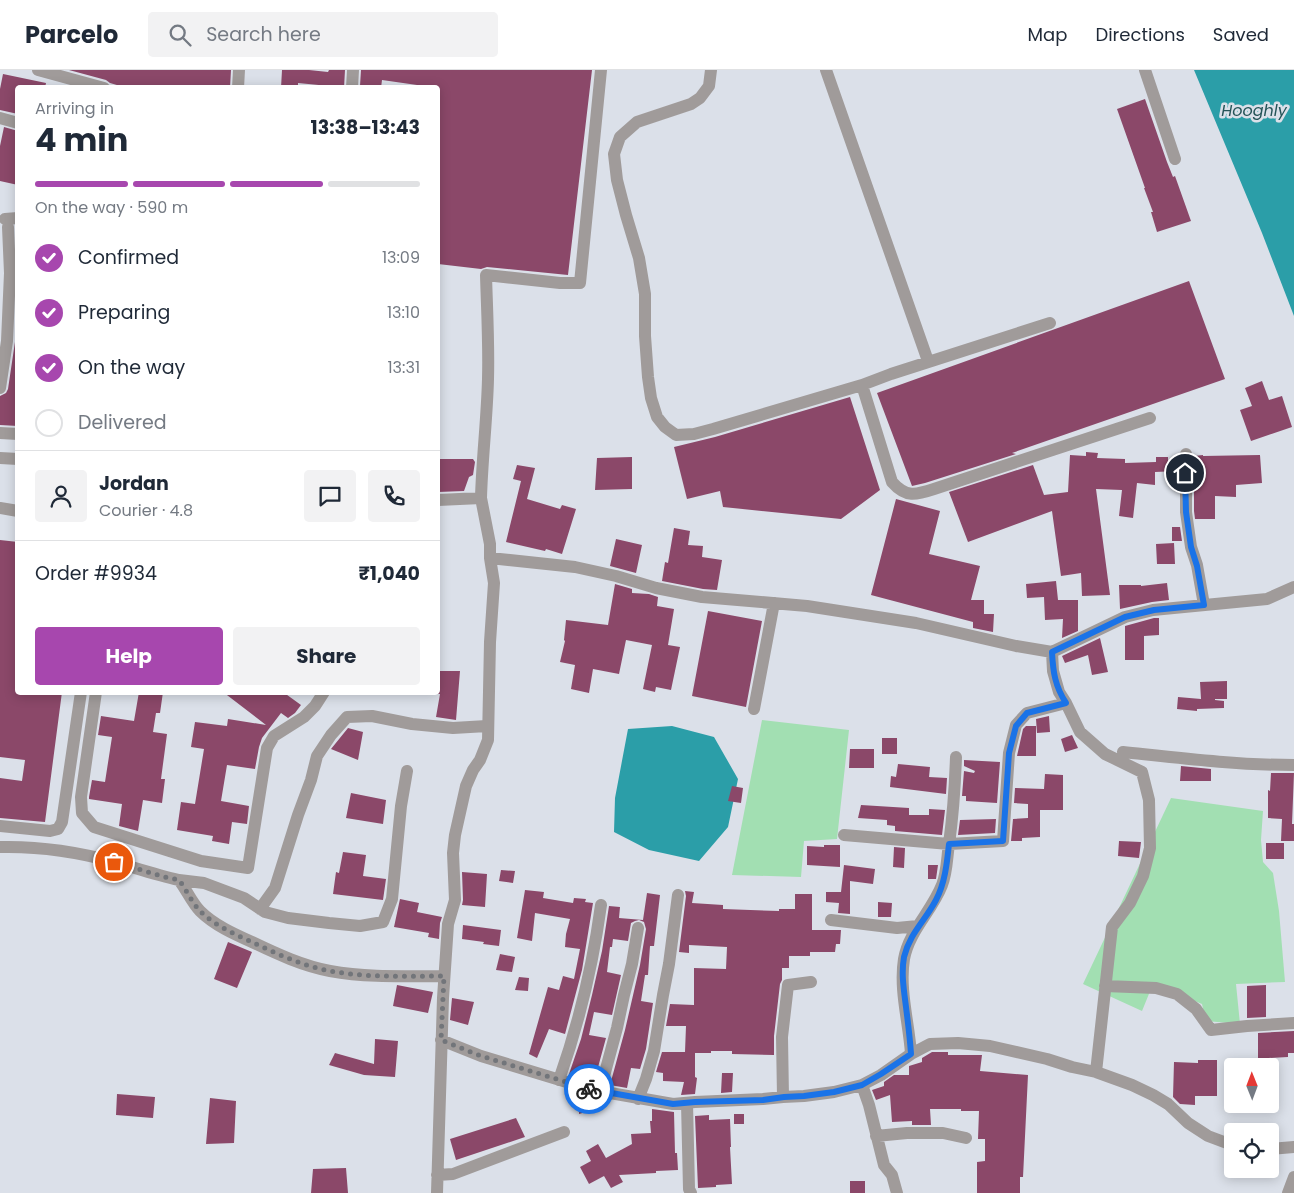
<!DOCTYPE html>
<html lang="en">
<head>
<meta charset="utf-8">
<style>
	:root { --surface:#fff; --page:#f2f2f3; --text:#1f2937; --muted:#747a83; --line:#e0e1e3; --accent:#a747ae }
	body { margin:0; font-family:Poppins,sans-serif; background:var(--page); color:var(--text); height:100vh; display:flex; flex-direction:column; font-size:19px; white-space:nowrap }
	* { box-sizing:border-box; margin:0 }
	p { font-size:16px; color:var(--muted) }
	.icon { flex:none; width:28px; height:28px; fill:none; stroke:currentColor; stroke-width:2; stroke-linecap:round; stroke-linejoin:round }
	.map { position:relative; flex:1; overflow:hidden }
	.drawer { position:absolute; left:15px; top:15px; width:425px; height:610px; display:flex; flex-direction:column; background:var(--surface); border-radius:5px; box-shadow:0 2px 12px #0003 }
	.drawer>* { flex:none }
	.needle { width:32px; rotate:359deg }
	.tools { position:absolute; left:1224px; top:988px; display:grid; gap:10px }
	.tools a { display:grid; place-items:center; width:55px; height:55px; border-radius:5px; background:var(--surface); box-shadow:0 2px 12px #0003; font-size:25px }
	.pin { position:absolute; display:grid; place-items:center; width:42px; height:42px; color:#fff; margin:-21px; border:2px solid #fff; border-radius:50%; box-shadow:0 1px 5px #0007 }
	.courier { position:absolute; display:grid; place-items:center; width:50px; height:50px; margin:-25px; border:4px solid #1a73e8; border-radius:50%; background:#fff; color:#222; box-shadow:0 1px 6px #0007 }
	.head em { font-style:normal; font-weight:700 }
	.head div { display:flex; flex-direction:column-reverse }
	.head { display:flex; align-items:center; justify-content:space-between; height:85px; padding:0 20px }
	h1 { font-size:32px; font-weight:700; line-height:38px }
	.bar { display:grid; grid-template-columns:repeat(4,1fr); gap:8px 5px; align-content:center; height:60px; padding:0 20px }
	.bar i { height:6px; border-radius:4px; background:var(--line) }
	.bar .current { background:var(--accent) }
	.bar p { grid-column:span 4 }
	.line { display:flex; align-items:center; gap:12px; padding:0 20px; border-top:1px solid var(--line) }
	.line div { flex:1 }
	.round { display:grid; place-items:center; flex:none; width:52px; height:52px; border-radius:5px; background:var(--page) }
	ol { padding:0 20px; list-style:none }
	li { display:flex; align-items:center; gap:15px; height:55px }
	li p { margin-inline-start:auto }
	li .icon { padding:5px; border-radius:50%; background:var(--accent); color:#fff; stroke-width:4 }
	li:last-child { color:var(--muted) }
	li i { width:28px; height:28px; border:2px solid var(--line); border-radius:50% }
	.primary-button { display:flex; gap:10px; margin-top:auto; padding:10px 20px }
	.primary-button a { flex:1; height:58px; border-radius:5px; background:var(--accent); color:#fff; font-size:20px; font-weight:700; line-height:58px; text-align:center }
	.primary-button a+a { background:var(--page); color:var(--text) }
	header { display:flex; align-items:center; gap:30px; box-sizing:border-box; height:70px; padding:0 25px; background:var(--surface); border-bottom:1px solid var(--line) }
	header strong { font-size:24px }
	nav { display:flex; gap:28px; margin-inline-start:auto; font-size:18px }
	.search { width:350px; height:45px; background:var(--page); display:flex; align-items:center; gap:12px; box-sizing:border-box; padding:0 18px; border-radius:5px; color:var(--muted); font-size:19px }
	.map>svg:first-child { display:block }
	.green { fill:#a2dfb2 }
	.water { fill:#2b9ea8 }
	.building { fill:#8b4869 }
	.lines { fill:none; stroke-linecap:round; stroke-linejoin:round }
	.minor { stroke:#a09b9a; stroke-width:12 }
	.done { stroke:#72757a; stroke-width:5; stroke-dasharray:0 9 }
	.route { stroke:#1a73e8; stroke-width:6 }
	.labels { text-anchor:middle; dominant-baseline:central; stroke-width:5; stroke-linejoin:round; paint-order:stroke }
	.water-label { font-size:16px; font-style:italic; fill:#255458; stroke:#dbe0e9 }
</style>
</head>
<body>
<header>
<strong>Parcelo</strong>
<div class="search"><svg class="icon" aria-label="search" viewBox="0 0 24 24"><circle cx="10" cy="10" r="6"/><path d="M15 15l6 6"/></svg>Search here</div>
<nav><a>Map</a><a>Directions</a><a>Saved</a></nav>
</header>
<div class="map">
<svg width="1294" height="1123" viewBox="0 0 1294 1123">
	<rect width="100%" height="100%" fill="#dbe0e9"/>
	<path class="green" d="M762,650L849,660L837,769L804,771L801,807L732,805Z
		M1171,728L1263,741L1261,770L1263,792L1273,803L1279,841L1285,912L1236,914L1240,954L1206,951L1202,934L1153,914L1142,941L1083,914Z"/>
	<path class="water" d="M1194,0H1294V246L1262,163Z
		M672,656L714,667L738,709L728,757L699,791L649,780L614,762L615,728L628,659Z"/>
	<path class="building" d="M69,0H231L230,18H127L110,13L106,10Z
		M282,0H309L328,2L329,0H345L344,18H328L329,16L298,13V18H281Z
		M361,0H592L568,205L487,197L481,199L438,194V18L382,10L381,18L360,16Z
		M3,4L46,13L45,18H18V44L0,40V19Z
		M1145,29L1167,92L1173,107L1175,106L1191,151L1157,162L1151,142H1153L1144,118H1145L1117,39Z
		M4,57L18,61V115L0,111V76Z
		M1189,211L1225,309L1012,383L1016,384L925,413L912,416L877,323Z
		M18,217V356L0,355V326L6,323L8,319L15,272Z
		M1262,311L1269,330L1282,326L1292,357L1251,371L1240,340L1252,336L1245,318Z
		M850,327L880,420L841,449L723,437L720,421L687,429L674,377L715,367Z
		M1086,382L1098,383L1097,388L1125,389V393L1156,392V387H1168V392H1178V401L1155,402V415L1137,413L1133,448L1119,446L1122,420L1096,419L1110,525L1082,526L1081,503L1061,506L1052,441L968,472L949,422L1033,395L1044,425L1068,422L1070,385L1086,386Z
		M1203,385V386L1260,385L1262,413L1236,415V427L1215,426V449H1195L1194,441V386Z
		M632,387V419L595,420L597,388Z
		M438,389H473L475,392L473,405L469,407L464,421L438,422Z
		M517,395L535,398L527,429L560,439L562,435L576,439L562,484L546,479L545,481L506,472L521,411L513,409Z
		M896,429L940,441L929,484L980,496L971,530H984V544H994L993,562L973,558V552L871,525Z
		M1172,457H1180L1182,471H1172Z
		M674,458L690,461L688,475L703,476L702,487L722,490L717,520L703,519L662,511L665,492L668,493Z
		M616,469L642,475L636,503L610,496Z
		M0,470L18,472V622H62L45,752L0,748V708L22,711L25,690L0,687Z
		M1174,473L1175,494H1157L1156,474Z
		M1056,511L1058,530H1078V561L1062,568L1063,549L1045,550L1044,527L1027,528L1026,514Z
		M1167,513L1169,530L1152,532L1120,539L1119,515H1141V516Z
		M615,514L632,519V523L649,524L658,527L657,536L674,539L668,575L680,577L671,620L656,617L655,622L643,619L652,575L626,570L619,604L593,599L589,623L571,619L575,595L560,592L565,571L564,570L566,550L608,555Z
		M708,541L762,551L746,637L692,626Z
		M1154,548H1159V565L1144,566V590H1125V556Z
		M1100,568L1108,602L1092,605L1088,585L1065,593L1062,586Z
		M438,601H460L456,650L436,647L440,624H438Z
		M1227,611V629H1215V630L1224,631V638L1197,639V641L1177,639L1178,627L1201,629L1200,612Z
		M139,622H163L160,643H156L153,662L167,664L161,709H165L162,733L143,730L138,761L119,756L122,734L89,729V727L92,710L105,712L112,667L98,665L101,646L134,651Z
		M223,622H283L301,635L295,643L288,648L281,643L262,668L259,677L255,699L227,695L221,731L249,736L247,754L232,752L229,774L212,771L213,766L177,760L181,732L195,734L204,679L191,677L195,652L227,656L228,649L266,655Z
		M1049,646L1050,662L1037,663L1036,649Z
		M1026,656H1036V686H1017L1023,659Z
		M348,658L363,662L358,690L331,679Z
		M1072,665L1078,678L1065,682L1061,669Z
		M882,668H897V684H882Z
		M850,679H874V698H849Z
		M964,690L1000,692L997,733L966,731V726H962L964,701L974,703L975,701L964,696Z
		M898,694L930,697L929,707L947,708L946,724L890,717L891,706L896,707Z
		M1181,696L1211,699V711H1180Z
		M1271,703H1294L1292,754H1294V771H1281L1282,749L1268,748V720L1270,721Z
		M1045,704L1063,705V740H1040V767L1022,768V771H1011L1013,749L1028,748V734L1014,733L1015,718L1044,719Z
		M732,716L743,718L741,733L728,731Z
		M351,723L386,730L383,754L346,748Z
		M861,735L909,738V745H929V739L945,740L942,765L895,761V756L887,755V750L858,748Z
		M996,749L995,763L958,765L960,750Z
		M1119,771L1141,772L1139,788L1118,786Z
		M1266,773H1284V789H1266Z
		M824,775H840V797L807,795V776L824,777Z
		M894,777L905,778L904,798L893,797Z
		M343,782L366,785L363,806L386,809L383,830L333,824L336,802L339,803Z
		M844,795L875,799L873,814L850,811V844L838,843L839,833L826,832V822H841Z
		M928,795H938L936,809H928Z
		M501,800L515,801L513,813L499,811Z
		M462,802L487,804L485,837L462,835L463,830Z
		M525,820L544,822L543,828L573,833L574,828L586,829L585,832L593,833L582,900L565,964L549,959L537,988L529,984L548,917L559,920L563,906L574,909L580,879L565,877L566,864L570,849L535,843L532,871L517,868Z
		M685,821L694,822L692,833L723,835V839L779,841V839H795V824H812V860H841L840,874H836L835,882H810V886H789V898H782V910L780,914L774,966V985L732,984V981H711V983H695V1007L697,1008L695,1024L681,1025L684,1012L663,1011V1003L656,1002L662,982H685L686,956H666L670,934L694,935V898L726,899L727,877L689,875V883L679,882L686,826Z
		M647,823L660,825L654,876H650L648,905H645L641,931L653,933L646,979L640,999L631,998L627,1018L610,1015L625,960L640,895L646,859L644,852L639,850L635,851L631,853L628,871L613,869L612,877H610L607,902L621,905L612,945L594,942L589,965L606,968L594,1012L569,1004L581,969L592,925L602,881L609,836L620,837L619,848L643,850Z
		M400,829L419,833L417,842L442,847L440,853L439,869L428,867L429,863L394,857Z
		M878,832L892,833L891,847H878Z
		M463,855L501,860L499,876L483,874L484,872L462,869Z
		M228,872L252,882L237,918L214,909Z
		M500,884L515,887L512,902L496,900Z
		M519,907L529,908L528,921L515,920Z
		M397,915L433,922L428,943L393,936Z
		M1266,915V947L1247,948V916Z
		M452,928L474,932L468,955L450,950Z
		M1294,961V983H1288V987L1268,988V990H1258V963Z
		M375,969L398,971L395,1007L364,1005L329,995L335,983L374,994Z
		M932,982H948V985H982L980,1001L1028,1005L1023,1107H1020V1123H977V1092L985,1091V1069H978L979,1041H961V1039H930L931,1055H912V1051L892,1052L890,1025L876,1030L872,1020L884,1016V1012L894,1005H909V996L922,992V988Z
		M1198,990H1217V1026H1195V1035L1180,1034L1173,1027L1174,992L1198,993Z
		M722,1003H733L732,1022L721,1023Z
		M573,1022L586,1026L589,1041L579,1044V1036H575L573,1031Z
		M117,1024L155,1027L153,1048L116,1045Z
		M210,1028L236,1031L234,1073L206,1074Z
		M652,1039L674,1042L675,1083H677L678,1100L656,1101V1103L619,1105L623,1112L611,1118L604,1106L589,1114L580,1097L591,1091L586,1081L598,1074L606,1088L632,1074L631,1064L651,1063L650,1051H652Z
		M734,1044H744V1054H734Z
		M709,1045V1050L730,1049L731,1077H730L732,1114L716,1115V1117L698,1118L695,1046Z
		M516,1048L525,1067L456,1090L450,1069Z
		M346,1098L348,1123H311L313,1099Z
		M850,1111H865V1123H850Z"/>
	<g class="lines">
		<path class="minor" d="M38,0L104,18
			M711,0L709,16L700,28L691,34L637,52L620,67L614,84L617,110L626,145L639,188L645,224V266L648,307L651,328L657,347L665,357L676,365L694,364L713,359L862,315L891,304L1050,253
			M826,0L928,291
			M1145,0L1175,89
			M238,18L239,0
			M352,18L353,0
			M0,48L18,53
			M5,149L18,148
			M862,315L892,412C906,428 916,425 934,419L1150,348
			M0,318L7,271L10,203L8,157
			M0,363L18,364
			M1186,384V442L1191,477L1197,495L1204,535
			M0,388L18,389
			M438,430L481,428C482,389 487,349 488,309C489,275 487,240 486,205L560,213H580L601,0
			M0,438L18,441
			M490,488L575,497L616,506L656,518L702,527L807,536L916,553L1016,576L1052,582L1125,547L1153,540L1267,529L1294,517
			M1052,582L1053,601L1059,622L1066,633L1080,662L1105,684L1142,702L1149,730L1150,778L1143,806L1130,833L1112,857L1096,1002
			M96,622L81,727L82,743L94,757L201,791L248,798L267,678L274,666L304,647L315,636L324,622
			M754,639L774,533
			M1123,682C1180,688 1237,695 1294,695
			M0,756L50,761L58,759L62,752L81,622
			M844,765L949,774L1003,771L1009,683L1016,655L1027,643L1066,633
			M0,777C39,776 78,782 115,792C136,798 157,805 179,810C186,819 192,833 200,841C214,855 234,864 252,872C277,884 303,896 330,901C368,908 406,906 444,906
			M179,810L204,813L244,828L265,842L288,848L329,853L360,856L383,852L392,829L401,736L407,701
			M260,839L275,818L298,745L311,710L317,686L331,665L347,647L372,646L412,654L453,658L487,656
			M831,850L897,858L918,856
			M1105,916L1156,918L1177,924L1196,939L1211,960L1247,956L1294,953
			M441,970L481,986L593,1020L673,1034L695,1032L763,1029L783,1027L804,1026L834,1022L862,1015L881,1005L911,984L930,974L958,973L990,976L1047,989L1072,997L1096,1002L1132,1015L1153,1025L1168,1034L1188,1053L1208,1066L1232,1075
			M911,984C909,953 899,920 904,889C909,861 932,841 942,815C947,803 947,787 949,774C953,745 955,716 956,687
			M559,1010C579,953 593,894 601,835
			M862,1015L869,1035L884,1095L892,1105L897,1123
			M600,1021L617,958L624,925L632,894L638,858
			M783,1027L782,967L788,915L811,912
			M638,1029L646,1009L654,981L663,925L669,894L678,825
			M687,1033L689,1119L691,1123
			M876,1066L907,1063H943L966,1068
			M1270,1079L1294,1077
			M437,1105L453,1104L564,1062
			M437,1123L443,928L448,854L455,830L453,783L455,765L466,716L473,700L480,690L488,670L490,572L494,513L490,488V474L481,428
			M1288,1123L1294,1107"/>
	</g>
	<g class="lines">
		<path class="done" d="M114,792L165,807L179,810C186,819 192,833 200,841C214,855 234,864 252,872C277,884 303,896 330,901C368,908 406,906 444,906L441,970L481,986L589,1019"/>
		<path class="route" d="M589,1019L673,1034L695,1032L763,1030L784,1027L804,1026L834,1022L862,1015L881,1004L911,984C910,968 908,953 906,937C904,921 901,904 904,887C910,863 925,851 936,830C945,813 947,793 949,774L1003,771L1009,683L1016,656L1027,643L1066,633C1055,616 1053,602 1052,582L1125,547L1154,540L1204,535L1197,496L1191,477L1186,442L1185,403"/>
	</g>
	<g class="labels">
		<g class="water-label">
			<text x="1254" y="40">Hooghly</text>
		</g>
	</g>
</svg>
<div class="tools">
<a><svg class="needle" viewBox="-14 -14 28 28"><path d="M0-13l5 13h-10z" fill="#e53935"/><path d="M0 13l5-13h-10z" fill="#747a83"/></svg></a>
<a><svg class="icon" aria-label="locate" viewBox="0 0 24 24"><circle cx="12" cy="12" r="6"/><path d="M12 2v4M12 18v4M2 12h4M18 12h4"/></svg></a>
</div>
<div class="pin" style="left:114px;top:792px;background:#ea580c"><svg class="icon" aria-label="bag" viewBox="0 0 24 24"><path d="M5 8h14l-1 12H6zM9 8a3 3 0 0 1 6 0"/></svg></div>
<div class="pin" style="left:1185px;top:403px;background:#1f2937"><svg class="icon" aria-label="home" viewBox="0 0 24 24"><path d="M3 11l9-7 9 7M6 9v11h12V9"/></svg></div>
<div class="courier" style="left:589px;top:1019px"><svg class="icon" aria-label="bike" viewBox="0 0 24 24"><circle cx="6" cy="16" r="4"/><circle cx="18" cy="16" r="4"/><path d="M6 16l4-8h5l3 8M10 8l3 8H6M13 5h3"/></svg></div>
<section class="drawer">
<div class="head"><div><h1>4 min</h1><p>Arriving in</p></div><em>13:38–13:43</em></div>
<div class="bar"><i class="current"></i><i class="current"></i><i class="current"></i><i></i><p>On the way · 590 m</p></div>
<ol>
<li><svg class="icon" aria-label="check" viewBox="0 0 24 24"><path d="M5 12l5 5 9-10"/></svg>Confirmed<p>13:09</p></li>
<li><svg class="icon" aria-label="check" viewBox="0 0 24 24"><path d="M5 12l5 5 9-10"/></svg>Preparing<p>13:10</p></li>
<li><svg class="icon" aria-label="check" viewBox="0 0 24 24"><path d="M5 12l5 5 9-10"/></svg>On the way<p>13:31</p></li>
<li><i></i>Delivered</li>
</ol>
<div class="line" style="height:90px"><a class="round"><svg class="icon" aria-label="person" viewBox="0 0 24 24"><circle cx="12" cy="8" r="4"/><path d="M4 21q1-7 8-7t8 7"/></svg></a><div><b>Jordan</b><p>Courier · 4.8</p></div><a class="round"><svg class="icon" aria-label="chat" viewBox="0 0 24 24"><path d="M4 5h16v11H9l-5 4z"/></svg></a><a class="round"><svg class="icon" aria-label="phone" viewBox="0 0 24 24"><path d="M5 4h4l2 5-3 2q2 4 5 5l2-3 5 2v4C11 20 4 13 5 4z"/></svg></a></div>
<div class="line" style="height:65px"><div>Order #9934</div><b>₹1,040</b></div>
<div class="primary-button"><a>Help</a><a>Share</a></div>
</section>
</div>
</body>
</html>
